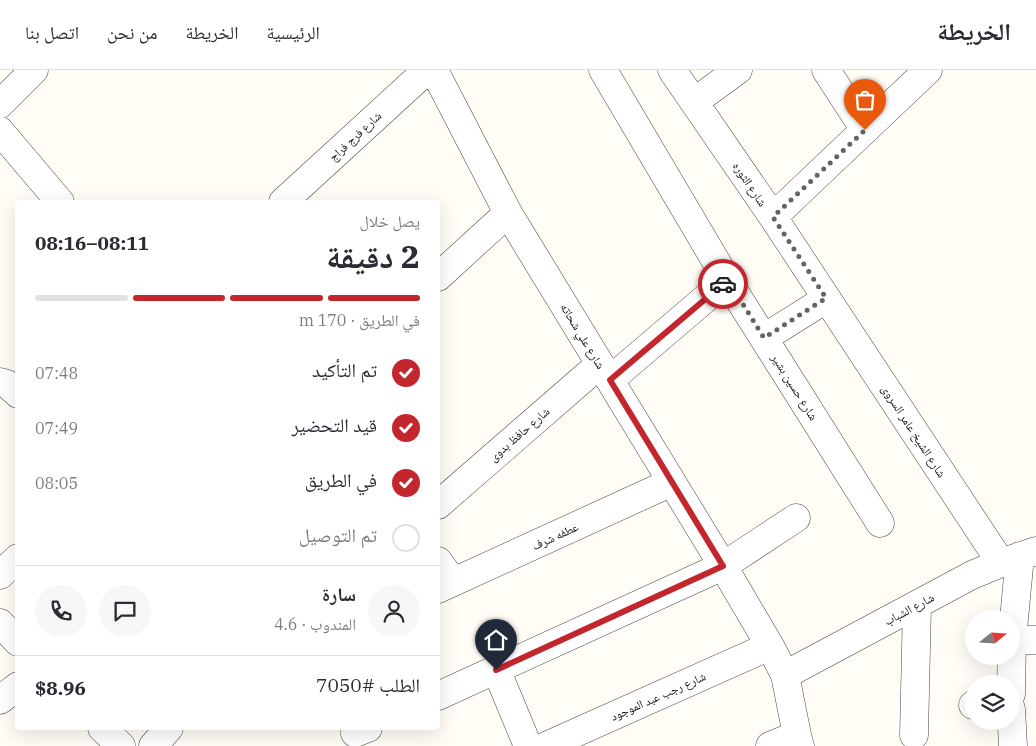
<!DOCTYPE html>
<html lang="ar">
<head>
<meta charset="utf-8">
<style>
	:root { --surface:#fff; --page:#f7f7f7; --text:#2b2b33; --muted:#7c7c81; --line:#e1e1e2; --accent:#c4262e }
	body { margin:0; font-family:"IBM Plex Serif","Noto Naskh Arabic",serif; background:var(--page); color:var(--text); direction:rtl; height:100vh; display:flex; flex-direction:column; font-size:19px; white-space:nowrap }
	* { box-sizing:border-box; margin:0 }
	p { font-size:16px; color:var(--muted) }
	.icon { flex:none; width:28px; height:28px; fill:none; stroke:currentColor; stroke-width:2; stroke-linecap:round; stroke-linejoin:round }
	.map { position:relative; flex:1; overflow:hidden; direction:ltr }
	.sheet { position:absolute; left:15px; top:130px; width:425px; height:530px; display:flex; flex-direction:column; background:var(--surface); border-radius:5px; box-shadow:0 5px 20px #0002; direction:rtl }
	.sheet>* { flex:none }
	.needle { width:32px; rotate:72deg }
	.buttons { position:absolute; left:965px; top:540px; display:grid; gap:10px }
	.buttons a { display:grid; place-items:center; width:55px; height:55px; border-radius:50%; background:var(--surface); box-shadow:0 5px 20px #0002; font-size:25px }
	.pin { position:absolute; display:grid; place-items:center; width:42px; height:42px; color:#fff; margin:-51px -21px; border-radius:50% 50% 50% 0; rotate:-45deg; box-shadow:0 0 5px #0007 }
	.pin .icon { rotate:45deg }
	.courier { position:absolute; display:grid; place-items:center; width:50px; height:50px; margin:-25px; border:4px solid #c4262e; border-radius:50%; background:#fff; color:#222; box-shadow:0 1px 6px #0007 }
	.summary em { font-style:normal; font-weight:700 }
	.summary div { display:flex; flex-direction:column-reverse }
	.summary { display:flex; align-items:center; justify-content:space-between; height:85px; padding:0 20px }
	h1 { font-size:32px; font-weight:700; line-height:38px }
	.bar { display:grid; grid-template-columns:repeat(4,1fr); gap:8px 5px; align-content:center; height:60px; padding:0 20px }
	.bar i { height:6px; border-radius:4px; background:var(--line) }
	.bar .current { background:var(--accent) }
	.bar p { grid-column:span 4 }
	.line { display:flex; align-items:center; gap:12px; padding:0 20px; border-top:1px solid var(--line) }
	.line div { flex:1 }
	.round { display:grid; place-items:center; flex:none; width:52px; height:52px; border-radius:26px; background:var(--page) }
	ol { padding:0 20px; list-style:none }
	li { display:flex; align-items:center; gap:15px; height:55px }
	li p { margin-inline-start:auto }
	li .icon { padding:5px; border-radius:50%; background:var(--accent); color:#fff; stroke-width:4 }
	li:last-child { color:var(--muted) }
	li i { width:28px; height:28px; border:2px solid var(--line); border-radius:50% }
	header { display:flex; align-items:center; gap:30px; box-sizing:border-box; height:70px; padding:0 25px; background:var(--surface); border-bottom:1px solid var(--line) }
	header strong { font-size:24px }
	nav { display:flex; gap:28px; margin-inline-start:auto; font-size:18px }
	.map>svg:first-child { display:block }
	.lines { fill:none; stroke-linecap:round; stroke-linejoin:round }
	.minor-casing { stroke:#444; stroke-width:29 }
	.minor { stroke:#fff; stroke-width:28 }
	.done { stroke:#646461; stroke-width:5; stroke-dasharray:0 9 }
	.route { stroke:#c4262e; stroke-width:6 }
	.labels { text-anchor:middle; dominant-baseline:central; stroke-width:5; stroke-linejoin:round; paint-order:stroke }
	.street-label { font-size:12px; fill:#111; stroke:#fff }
</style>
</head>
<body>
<header>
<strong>الخريطة</strong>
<nav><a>الرئيسية</a><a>الخريطة</a><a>من نحن</a><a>اتصل بنا</a></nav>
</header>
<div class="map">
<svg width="1036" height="676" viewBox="0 0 1036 676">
	<rect width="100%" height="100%" fill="#fffdf5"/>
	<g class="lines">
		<g class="minor-casing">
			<path id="minor" d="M434,0L508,143L723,496L770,576L785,605L797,665L800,676
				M603,0L727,210L880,453
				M672,0L773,147L1001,493
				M826,0L865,60
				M694,32L738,0
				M0,34L34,0
				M0,61L60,132
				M283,132L427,0
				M773,147L928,0
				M438,207L508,143
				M764,268L826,229
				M610,310L727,210
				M0,312L7,314L18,324
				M438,435L600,294
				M438,491L453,512
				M0,505L18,488
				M438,519L672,412
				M0,553L18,572
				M1012,570H1036
				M496,599L528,676
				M785,605L972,505L1001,493L1036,481
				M1011,624L1012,570L1020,486
				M438,626L723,496L796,448
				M0,630L18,616
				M973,635H974
				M1011,639L1013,676
				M102,658L121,676
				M355,663L368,658
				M914,665L917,535
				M153,676L169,658
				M546,676L770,576
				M770,676L797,665"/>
		</g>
		<use href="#minor" class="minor"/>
	</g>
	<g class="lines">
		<path class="done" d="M723,214L728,210L764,268L826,228L773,147L865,60"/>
		<path class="route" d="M496,600L723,496L610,310L723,214"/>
	</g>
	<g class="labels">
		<g class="street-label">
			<text transform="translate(355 66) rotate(-43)">شارع فرج فراج</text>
			<text transform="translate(750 114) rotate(56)">شارع الثوره</text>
			<text transform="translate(583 266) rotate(59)">شارع علي شحاته</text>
			<text transform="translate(795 317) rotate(58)">شارع حسين بشير</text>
			<text transform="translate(914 361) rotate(57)">شارع الشيخ عامر السروى</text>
			<text transform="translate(519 364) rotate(-41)">شارع حافظ بدوى</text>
			<text transform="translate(555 466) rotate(-25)">عطفه شرف</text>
			<text transform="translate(909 539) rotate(-28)">شارع الشباب</text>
			<text transform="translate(658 626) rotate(-24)">شارع رجب عبد الموجود</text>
		</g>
	</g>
</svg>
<div class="buttons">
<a><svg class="needle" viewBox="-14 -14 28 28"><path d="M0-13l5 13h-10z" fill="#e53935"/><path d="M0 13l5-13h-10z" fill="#7c7c81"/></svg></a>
<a><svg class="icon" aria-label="layers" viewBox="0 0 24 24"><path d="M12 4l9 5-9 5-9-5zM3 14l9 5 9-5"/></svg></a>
</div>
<div class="pin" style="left:865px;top:60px;background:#ea580c"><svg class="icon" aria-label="bag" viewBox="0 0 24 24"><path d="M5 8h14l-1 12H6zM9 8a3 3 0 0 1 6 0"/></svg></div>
<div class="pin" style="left:496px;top:600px;background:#1f2937"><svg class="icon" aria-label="home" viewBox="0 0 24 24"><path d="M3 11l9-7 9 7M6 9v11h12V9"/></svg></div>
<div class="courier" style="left:723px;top:214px"><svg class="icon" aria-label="car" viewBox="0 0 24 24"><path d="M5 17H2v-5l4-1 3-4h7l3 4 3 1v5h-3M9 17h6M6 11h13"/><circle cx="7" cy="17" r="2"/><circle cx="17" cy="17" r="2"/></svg></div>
<section class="sheet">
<div class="summary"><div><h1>2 دقيقة</h1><p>يصل خلال</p></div><em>08:11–08:16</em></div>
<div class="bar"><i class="current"></i><i class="current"></i><i class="current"></i><i></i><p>في الطريق · 170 m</p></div>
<ol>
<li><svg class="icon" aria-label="check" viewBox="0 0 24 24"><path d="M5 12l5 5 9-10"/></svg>تم التأكيد<p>07:48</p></li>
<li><svg class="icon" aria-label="check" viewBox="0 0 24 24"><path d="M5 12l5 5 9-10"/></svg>قيد التحضير<p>07:49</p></li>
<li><svg class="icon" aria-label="check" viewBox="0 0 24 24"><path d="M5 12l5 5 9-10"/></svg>في الطريق<p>08:05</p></li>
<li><i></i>تم التوصيل</li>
</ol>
<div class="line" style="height:90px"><a class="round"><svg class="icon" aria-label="person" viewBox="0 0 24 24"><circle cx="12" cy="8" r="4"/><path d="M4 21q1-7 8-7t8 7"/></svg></a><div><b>سارة</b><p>المندوب · 4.6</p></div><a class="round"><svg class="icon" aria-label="chat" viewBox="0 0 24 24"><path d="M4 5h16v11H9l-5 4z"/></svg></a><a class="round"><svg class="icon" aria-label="phone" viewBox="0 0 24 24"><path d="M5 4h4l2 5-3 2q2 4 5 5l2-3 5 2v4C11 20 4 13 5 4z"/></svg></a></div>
<div class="line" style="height:65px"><div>الطلب #7050</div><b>$8.96</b></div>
</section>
</div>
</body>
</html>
